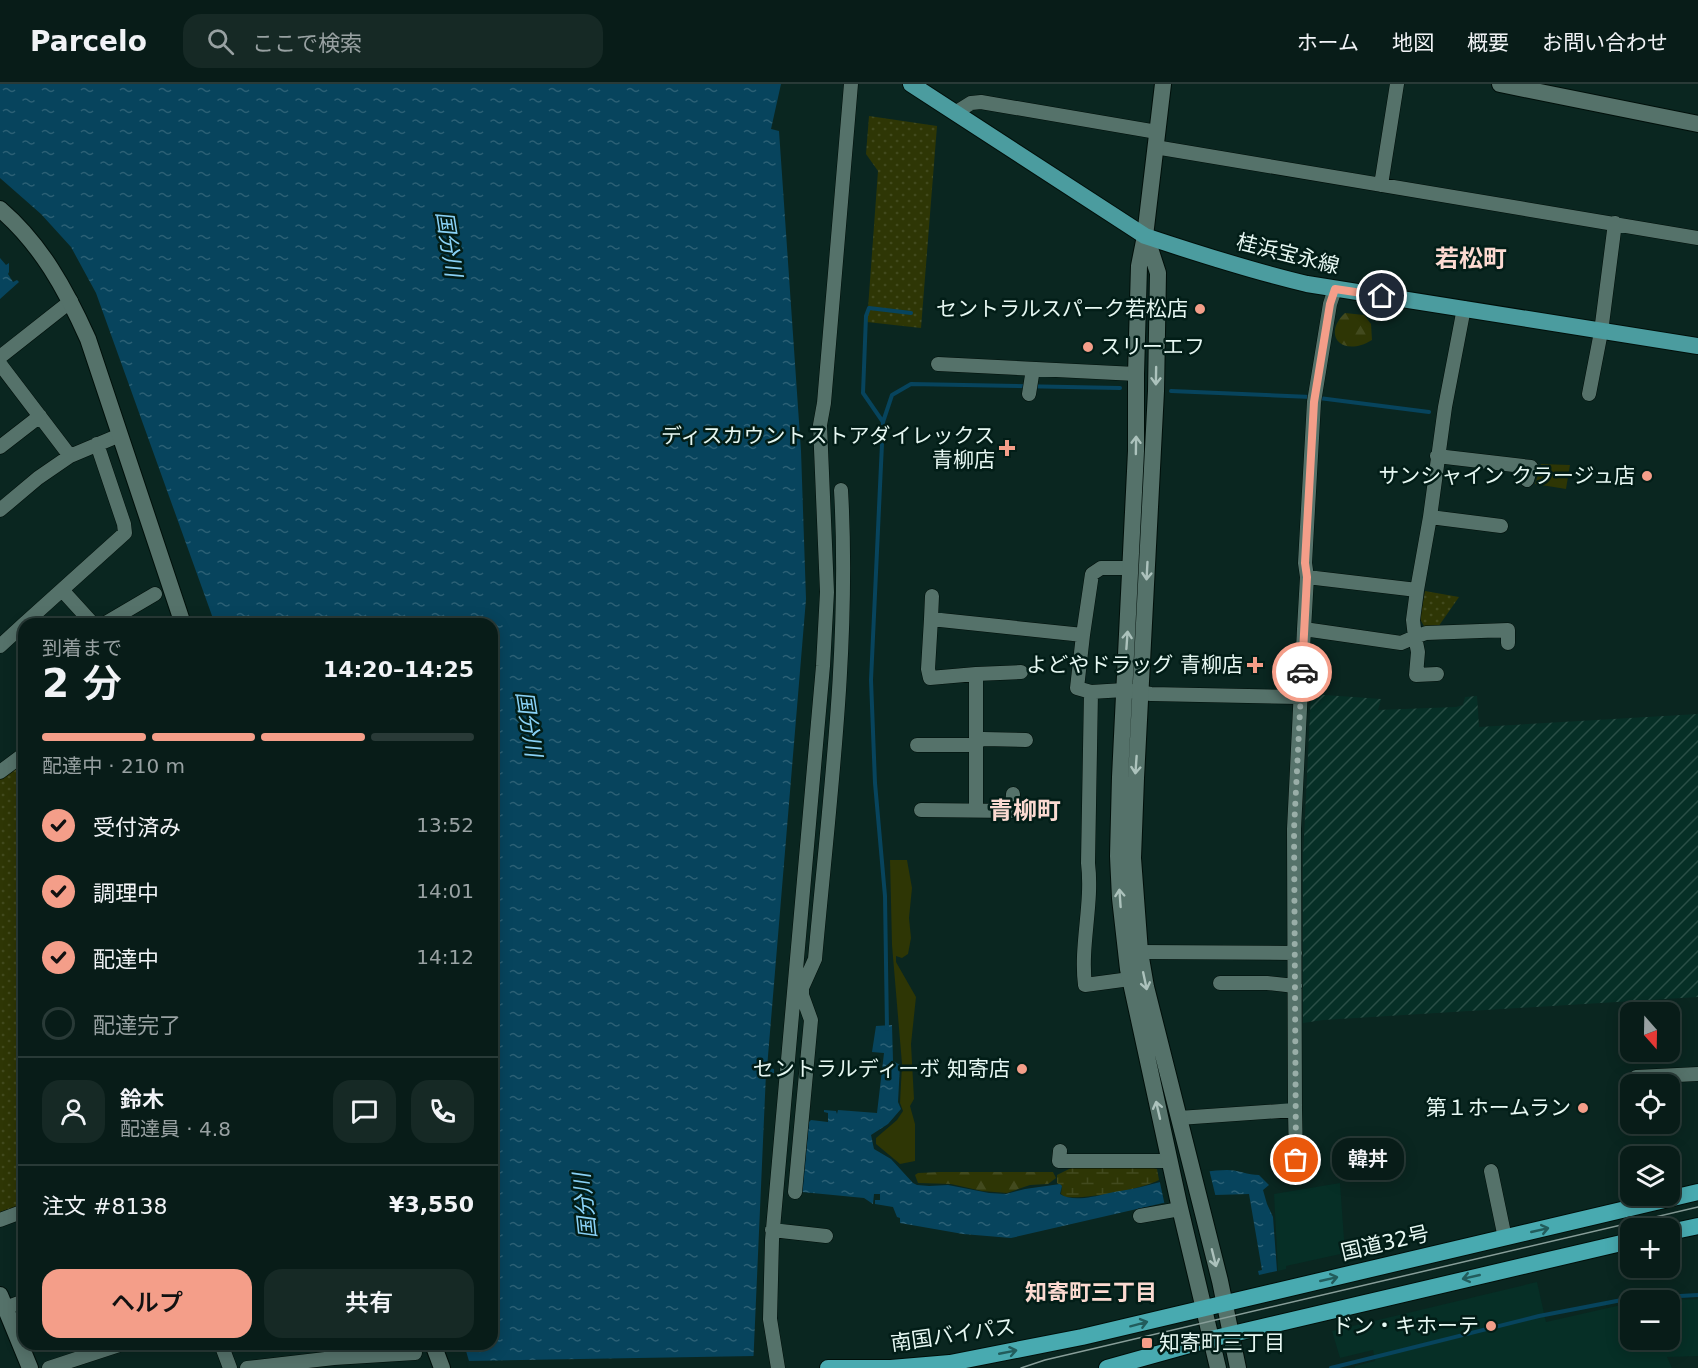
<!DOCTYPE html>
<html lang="ja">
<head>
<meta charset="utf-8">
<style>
	:root { --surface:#081c18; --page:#162925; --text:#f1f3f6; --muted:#98a1a2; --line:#293a37; --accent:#f49e89 }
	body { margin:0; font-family:"DejaVu Sans","Noto Sans JP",sans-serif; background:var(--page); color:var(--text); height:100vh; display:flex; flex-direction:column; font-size:22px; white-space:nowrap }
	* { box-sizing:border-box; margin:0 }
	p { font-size:20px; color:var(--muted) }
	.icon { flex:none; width:33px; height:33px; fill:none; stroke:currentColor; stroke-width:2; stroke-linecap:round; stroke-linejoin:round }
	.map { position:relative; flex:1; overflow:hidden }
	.side { position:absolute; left:18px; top:534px; width:480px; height:732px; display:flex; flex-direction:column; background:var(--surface); border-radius:18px; box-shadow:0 3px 15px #0003,0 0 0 2px var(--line) }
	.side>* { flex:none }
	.needle { width:39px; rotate:160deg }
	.buttons { position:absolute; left:1620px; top:918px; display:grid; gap:12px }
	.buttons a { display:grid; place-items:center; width:60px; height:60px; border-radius:12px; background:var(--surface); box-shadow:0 3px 15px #0003,0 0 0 2px var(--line); font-size:30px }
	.pin { position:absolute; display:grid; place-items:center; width:51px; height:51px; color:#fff; margin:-26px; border:3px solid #fff; border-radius:50%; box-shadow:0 2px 6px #0007 }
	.courier { position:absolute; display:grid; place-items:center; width:60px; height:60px; margin:-30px; border:4px solid #f49e89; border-radius:50%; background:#fff; color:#222; box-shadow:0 2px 8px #0007 }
	.bubble { position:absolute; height:42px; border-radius:18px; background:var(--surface); box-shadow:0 3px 15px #0003,0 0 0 2px var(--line); font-size:20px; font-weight:600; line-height:42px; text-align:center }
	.head em { font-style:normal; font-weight:600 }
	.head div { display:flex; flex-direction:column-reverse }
	.head { display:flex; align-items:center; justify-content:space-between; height:102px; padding:0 24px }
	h1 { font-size:39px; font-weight:600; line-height:45px }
	.bar { display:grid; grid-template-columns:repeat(4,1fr); gap:9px 6px; align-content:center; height:72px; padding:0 24px }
	.bar i { height:8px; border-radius:4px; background:var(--line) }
	.bar .on { background:var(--accent) }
	.bar p { grid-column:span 4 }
	.line { display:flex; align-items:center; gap:15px; padding:0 24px; border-top:2px solid var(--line) }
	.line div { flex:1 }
	.round { display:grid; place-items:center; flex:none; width:63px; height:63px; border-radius:18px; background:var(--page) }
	ol { padding:0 24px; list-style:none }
	li { display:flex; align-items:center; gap:18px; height:66px }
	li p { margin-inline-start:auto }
	li .icon { padding:6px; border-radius:50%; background:var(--accent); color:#111; stroke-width:4 }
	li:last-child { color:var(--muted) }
	li i { width:33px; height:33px; border:3px solid var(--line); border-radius:50% }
	.action { display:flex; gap:12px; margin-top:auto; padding:12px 24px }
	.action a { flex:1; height:69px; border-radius:18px; background:var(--accent); color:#111; font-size:24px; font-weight:600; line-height:69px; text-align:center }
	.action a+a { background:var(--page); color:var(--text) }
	header { display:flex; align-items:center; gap:36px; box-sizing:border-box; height:84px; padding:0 30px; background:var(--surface); border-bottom:2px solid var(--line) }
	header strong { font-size:28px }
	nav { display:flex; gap:33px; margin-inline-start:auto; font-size:21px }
	.search { width:420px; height:54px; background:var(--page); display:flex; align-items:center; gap:15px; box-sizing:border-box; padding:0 21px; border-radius:18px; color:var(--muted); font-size:22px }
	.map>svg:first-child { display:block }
	.built { fill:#062f26 }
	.industrial { fill:url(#industrial-furrows) }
	.grass { fill:#2e3605 }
	.forest { fill:url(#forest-firs) }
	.wetland { fill:url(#wetland-marsh) }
	.park { fill:url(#park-dots) }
	.water { fill:url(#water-ripples) }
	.pier { fill:#0a2620 }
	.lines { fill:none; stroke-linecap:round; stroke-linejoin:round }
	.stream { stroke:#07445d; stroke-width:4 }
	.minor-casing { stroke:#000f0a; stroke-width:15 }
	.tertiary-casing { stroke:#000f0a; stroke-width:18 }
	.primary-casing { stroke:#000f0a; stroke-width:18 }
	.trunk-casing { stroke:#000f0a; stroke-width:18 }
	.minor { stroke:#55726a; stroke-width:14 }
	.tertiary { stroke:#55726a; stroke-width:16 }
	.primary { stroke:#4b9c9f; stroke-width:16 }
	.trunk { stroke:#48aab0; stroke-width:16 }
	.tram { stroke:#889e99; stroke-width:1.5 }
	.oneway { stroke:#acc2bc }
	.oneway2 { stroke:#225c5c }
	.done { stroke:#99aea8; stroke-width:6; stroke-dasharray:0 10.8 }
	.route { stroke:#f49e89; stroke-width:8 }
	.poi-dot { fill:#f49e89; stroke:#021d17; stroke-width:2 }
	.labels { text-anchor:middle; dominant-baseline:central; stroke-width:5; stroke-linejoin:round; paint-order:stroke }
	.street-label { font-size:21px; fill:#e6f7f2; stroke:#021d17 }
	.poi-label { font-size:21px; fill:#e6f7f2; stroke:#021d17; text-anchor:end }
	.water-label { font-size:22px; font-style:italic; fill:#89d1f6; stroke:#021d17 }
	.neighbourhood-label { font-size:22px; font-weight:bold; fill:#fcdad1; stroke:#021d17 }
	.quarter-label { font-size:24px; font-weight:bold; fill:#fcdad1; stroke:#021d17 }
</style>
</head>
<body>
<header>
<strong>Parcelo</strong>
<div class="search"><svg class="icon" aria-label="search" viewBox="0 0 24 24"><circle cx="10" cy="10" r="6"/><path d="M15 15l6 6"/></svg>ここで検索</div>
<nav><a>ホーム</a><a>地図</a><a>概要</a><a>お問い合わせ</a></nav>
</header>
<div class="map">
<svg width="1698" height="1284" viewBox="0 0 1698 1284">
	<defs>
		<pattern id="industrial-furrows" width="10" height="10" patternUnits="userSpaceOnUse" patternTransform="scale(1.5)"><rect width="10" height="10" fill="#062f26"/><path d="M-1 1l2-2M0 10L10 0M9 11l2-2" fill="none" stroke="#2a4e46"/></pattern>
		<pattern id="forest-firs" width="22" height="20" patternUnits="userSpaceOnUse" patternTransform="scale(1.5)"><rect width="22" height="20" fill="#2e3605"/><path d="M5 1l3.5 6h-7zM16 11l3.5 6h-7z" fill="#424a1e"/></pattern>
		<pattern id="wetland-marsh" width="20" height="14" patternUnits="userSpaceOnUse" patternTransform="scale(1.5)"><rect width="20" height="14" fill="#2e3605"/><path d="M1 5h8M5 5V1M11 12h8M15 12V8" fill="none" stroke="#424a1e"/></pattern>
		<pattern id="park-dots" width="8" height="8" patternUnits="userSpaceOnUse" patternTransform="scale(1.5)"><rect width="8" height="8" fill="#2e3605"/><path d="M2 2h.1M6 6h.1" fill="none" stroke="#424a1e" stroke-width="1.8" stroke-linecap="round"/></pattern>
		<pattern id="water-ripples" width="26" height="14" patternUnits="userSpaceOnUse" patternTransform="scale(1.5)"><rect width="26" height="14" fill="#07445d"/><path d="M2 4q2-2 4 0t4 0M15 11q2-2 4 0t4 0" fill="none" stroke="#2b6075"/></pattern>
	</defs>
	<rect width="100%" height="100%" fill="#0a2620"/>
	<path class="built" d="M1340,1099L1345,1169L1286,1182V1185L1278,1187L1274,1110Z
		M1537,1198L1546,1238L1630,1219V1256H1670L1669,1216L1698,1215V1272L1667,1273L1672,1284H1355V1282L1375,1277L1373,1266L1340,1274L1332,1247Z"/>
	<path class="industrial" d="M1311,610L1381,615L1378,626L1456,623L1463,621L1465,613L1477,612L1479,643L1698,630V913L1323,936L1303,939V773Z"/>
	<path class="grass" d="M1541,380L1570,381L1566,405L1535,400Z
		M890,776H907L912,804L909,834L911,854L908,870L902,874L896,872V878L916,913L911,960L914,1015L910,1022L915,1040V1077L900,1080L876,1060V1054L897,1036L903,1027L900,1019L902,980L892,861Z"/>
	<path class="forest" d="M1345,229L1364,231L1371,240L1372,256C1343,274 1321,252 1345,229Z
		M940,1088H1053L1056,1094L1048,1100L1030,1101L1007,1109L982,1107L951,1100L918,1099L915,1091L918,1089Z"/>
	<path class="wetland" d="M1075,1082L1150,1083L1157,1085L1159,1096C1139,1106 1088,1115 1065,1113L1061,1110L1062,1102L1057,1099V1091Z"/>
	<path class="park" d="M869,32L937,42L921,244L867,238L878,87L866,70Z
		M1425,507L1459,513L1438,543L1424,542L1420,535Z
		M24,676V1120L0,1128V694Z"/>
	<path class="water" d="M0,0H781L771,45L779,47L801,367L806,515L767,984L774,985V989H766L753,1284H471L464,1260H492V540H215L96,209L71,163L41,130L0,94Z
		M0,174L6,181L9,179V188L8,190L13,198L17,196L19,198L0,215Z
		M892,941L893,977L900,981L898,1018L901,1025L888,1040L871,1051L874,1065L891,1075L913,1099L917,1101L929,1102L948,1101L989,1109L1006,1110L1025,1105L1060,1100L1062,1102L1060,1110C1071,1118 1093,1113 1105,1110C1117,1107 1129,1106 1141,1103C1169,1096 1198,1086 1227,1086C1238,1086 1248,1091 1259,1091L1269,1101L1263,1106L1267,1120L1273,1133L1277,1187L1259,1191L1258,1187L1262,1186L1249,1110L1215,1111L1163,1119L1011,1154L963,1150L900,1139V1134L897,1133L893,1123L875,1120V1116H880V1110H874L873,1120L864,1114L802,1108L809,1038L811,1036L828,1038V1029L824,1028V1026L836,1027L837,1030L838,1026L877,1029L884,969L872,968L876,942Z"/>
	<path class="pier" d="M1209,1085L1216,1114L1165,1122L1159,1094Z
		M756,1272V1284H468L466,1277Z"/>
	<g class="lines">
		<path class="stream" d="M1171,307L1311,313
			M1319,314L1429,328
			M883,338L863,309L866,232L869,224L911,229
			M887,945L885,812L875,699L871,596L883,338L892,311L911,300L1120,304
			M1331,1284L1539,1232L1627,1215L1698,1211"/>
		<g class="minor-casing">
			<path id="minor" d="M955,29L971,19L981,18L1157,48
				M1155,63L1698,154
				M1381,101L1397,0
				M0,273L71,217
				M0,280L70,372
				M938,280L1136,290
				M1029,310L1033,285
				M1589,310L1601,248L1615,139
				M0,363L40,332
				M1437,372L1531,383L1527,396
				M0,426L38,394L70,372L120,351
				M1430,433L1501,442
				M1307,493L1305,479L1314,318L1330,220L1335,205
				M62,506L93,540
				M931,535L932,512
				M24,540L125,449L124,440L97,360
				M104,540L155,510
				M1304,545L1307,493L1417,506
				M1083,551L1077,604L1091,608
				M0,562L24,540
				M976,590L1021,588
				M1437,590L1416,591L1418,568L1415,553L1426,549L1508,546V559
				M917,661H969L983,655L1026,656
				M0,688L24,670
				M921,726L1012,727L1013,710
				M976,727V590L930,594L928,585L931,535L1083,551L1092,490L1101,484H1131
				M1140,868L1295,869
				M1130,895L1085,901C1080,861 1093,820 1088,779L1091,608L1124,606L1151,610L1301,613
				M1220,899H1267L1295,902
				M802,904L815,875C829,719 850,562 841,406
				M1636,993L1698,990
				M1295,1026L1296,1075
				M1179,1034L1295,1026L1294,745L1304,545L1401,559L1415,553L1413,536L1417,506L1430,433L1445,323L1464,224
				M1060,1067L1059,1077H1169
				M1491,1087L1505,1154
				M795,1108L811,936L802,911V904L795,903
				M1140,1132L1180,1125
				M0,1136L24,1127
				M772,1146L826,1152
				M5,1224L24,1217
				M221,1260L230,1284
				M49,1284L122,1260
				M247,1284L334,1274L415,1269L413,1260
				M778,1284L770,1235L772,1156L823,582L827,508L820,341L824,319L851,0"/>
		</g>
		<g class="tertiary-casing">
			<path id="tertiary" d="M1163,0L1145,152L1139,182L1136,290V367L1120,693L1118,772L1120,814L1128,885L1179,1120L1218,1284
				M1500,0L1698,40
				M0,125C41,160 66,206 88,255L183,540
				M1146,152L1158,189L1156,307L1136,694L1133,774L1140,868L1146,903L1220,1197L1238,1284
				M0,1211L30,1284
				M433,1260L442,1284"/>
		</g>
		<g class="primary-casing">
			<path id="primary" d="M911,0L1145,152C1199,170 1252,187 1307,200L1698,262"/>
		</g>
		<g class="trunk-casing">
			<path id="trunk" d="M1670,1148L1698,1142
				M828,1284H891L950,1279L1082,1253L1698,1108
				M1107,1284L1211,1255L1630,1157"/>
		</g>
		<use href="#minor" class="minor"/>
		<use href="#tertiary" class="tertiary"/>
		<use href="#primary" class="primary"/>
		<use href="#trunk" class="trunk"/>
		<path class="tram" d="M1021,1284L1045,1276L1698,1123"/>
	</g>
	<defs><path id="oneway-shaft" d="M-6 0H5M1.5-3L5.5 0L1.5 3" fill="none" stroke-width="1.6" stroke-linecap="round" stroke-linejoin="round" transform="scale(1.5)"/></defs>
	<g class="oneway">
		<use href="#oneway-shaft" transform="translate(1156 292) rotate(91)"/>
		<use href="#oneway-shaft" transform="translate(1136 361) rotate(-89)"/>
		<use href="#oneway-shaft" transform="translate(1147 487) rotate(93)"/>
		<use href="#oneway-shaft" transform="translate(1127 556) rotate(-86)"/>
		<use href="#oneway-shaft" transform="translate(1136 681) rotate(94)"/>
		<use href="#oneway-shaft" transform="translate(1120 814) rotate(-94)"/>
		<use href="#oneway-shaft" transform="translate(1145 897) rotate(78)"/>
		<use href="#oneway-shaft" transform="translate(1158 1026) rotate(-103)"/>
		<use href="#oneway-shaft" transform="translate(1214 1174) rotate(76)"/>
	</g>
	<g class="oneway2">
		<use href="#oneway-shaft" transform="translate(1540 1146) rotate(-13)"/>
		<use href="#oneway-shaft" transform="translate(1471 1193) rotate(167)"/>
		<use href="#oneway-shaft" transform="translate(1329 1195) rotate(-13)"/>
		<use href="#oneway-shaft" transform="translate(1139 1240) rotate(-15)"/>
		<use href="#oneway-shaft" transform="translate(1008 1268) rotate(-11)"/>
	</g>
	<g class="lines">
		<path class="done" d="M1296,1076L1294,745L1302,588"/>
		<path class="route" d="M1302,588L1307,493L1305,479L1314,318L1330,220L1335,205L1382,212"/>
	</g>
	<g class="poi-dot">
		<circle cx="1200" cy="225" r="6"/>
		<circle cx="1088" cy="263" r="6"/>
		<path d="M1004 355h6v6h6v6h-6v6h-6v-6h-6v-6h6z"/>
		<circle cx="1647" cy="392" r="6"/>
		<path d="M1252 572h6v6h6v6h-6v6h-6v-6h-6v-6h6z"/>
		<circle cx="1022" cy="985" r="6"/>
		<circle cx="1583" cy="1024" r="6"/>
		<circle cx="1491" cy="1242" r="6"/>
		<rect x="1141" y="1253" width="12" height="12" rx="3"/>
	</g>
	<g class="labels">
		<g class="street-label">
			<text transform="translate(1288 170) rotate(14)">桂浜宝永線</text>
			<text transform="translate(1385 1159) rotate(-13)">国道32号</text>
			<text transform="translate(953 1251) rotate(-8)">南国バイパス</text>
		</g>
		<g class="poi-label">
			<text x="1188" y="225">セントラルスパーク若松店</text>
			<text x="1100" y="263" text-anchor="start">スリーエフ</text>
			<text x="995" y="352">ディスカウントストアダイレックス<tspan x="995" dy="24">青柳店</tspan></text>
			<text x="1635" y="392">サンシャイン クラージュ店</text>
			<text x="1243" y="581">よどやドラッグ 青柳店</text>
			<text x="1010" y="985">セントラルディーボ 知寄店</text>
			<text x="1571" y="1024">第１ホームラン</text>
			<text x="1479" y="1242">ドン・キホーテ</text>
			<text x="1159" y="1259" text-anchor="start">知寄町三丁目</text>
		</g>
		<g class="water-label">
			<text transform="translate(449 160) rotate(81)">国分川</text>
			<text transform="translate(529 640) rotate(81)">国分川</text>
			<text transform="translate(585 1122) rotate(-96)">国分川</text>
		</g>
		<g class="neighbourhood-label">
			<text x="1091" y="1208">知寄町三丁目</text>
		</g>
		<g class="quarter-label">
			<text x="1471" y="175">若松町</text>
			<text x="1025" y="727">青柳町</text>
		</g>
	</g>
</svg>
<div class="buttons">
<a><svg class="needle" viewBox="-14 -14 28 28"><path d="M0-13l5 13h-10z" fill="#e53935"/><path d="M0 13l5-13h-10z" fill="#98a1a2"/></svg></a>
<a><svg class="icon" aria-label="locate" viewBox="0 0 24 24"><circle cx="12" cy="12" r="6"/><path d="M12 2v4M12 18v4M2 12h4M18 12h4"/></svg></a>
<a><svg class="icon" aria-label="layers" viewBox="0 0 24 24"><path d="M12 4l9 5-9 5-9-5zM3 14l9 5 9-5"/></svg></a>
<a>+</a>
<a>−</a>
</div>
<div class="pin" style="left:1296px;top:1076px;background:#ea580c"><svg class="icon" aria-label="bag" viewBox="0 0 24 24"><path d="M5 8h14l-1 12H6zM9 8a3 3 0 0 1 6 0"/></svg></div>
<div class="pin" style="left:1382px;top:212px;background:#1f2937"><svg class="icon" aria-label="home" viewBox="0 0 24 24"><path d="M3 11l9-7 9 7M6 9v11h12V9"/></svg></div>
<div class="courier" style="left:1302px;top:588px"><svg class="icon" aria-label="car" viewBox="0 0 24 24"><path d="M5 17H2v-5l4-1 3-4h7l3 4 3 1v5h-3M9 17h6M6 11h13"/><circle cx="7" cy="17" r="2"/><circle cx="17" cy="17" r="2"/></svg></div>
<div class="bubble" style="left:1332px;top:1054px;width:72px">韓丼</div>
<section class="side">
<div class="head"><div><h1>2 分</h1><p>到着まで</p></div><em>14:20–14:25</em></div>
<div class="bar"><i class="on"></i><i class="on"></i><i class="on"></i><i></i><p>配達中 · 210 m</p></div>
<ol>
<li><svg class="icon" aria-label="check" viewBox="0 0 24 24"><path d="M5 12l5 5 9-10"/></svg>受付済み<p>13:52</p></li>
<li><svg class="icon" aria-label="check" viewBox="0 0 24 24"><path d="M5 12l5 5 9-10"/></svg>調理中<p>14:01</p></li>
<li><svg class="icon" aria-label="check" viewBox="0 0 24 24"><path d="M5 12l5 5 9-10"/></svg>配達中<p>14:12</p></li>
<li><i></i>配達完了</li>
</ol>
<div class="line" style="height:108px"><a class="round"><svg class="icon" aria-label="person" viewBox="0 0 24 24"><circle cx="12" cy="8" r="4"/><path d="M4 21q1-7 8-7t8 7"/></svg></a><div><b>鈴木</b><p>配達員 · 4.8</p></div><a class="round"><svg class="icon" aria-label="chat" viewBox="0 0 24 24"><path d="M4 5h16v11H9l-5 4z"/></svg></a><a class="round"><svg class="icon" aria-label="phone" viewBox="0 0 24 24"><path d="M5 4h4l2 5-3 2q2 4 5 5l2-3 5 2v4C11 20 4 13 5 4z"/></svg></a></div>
<div class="line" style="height:78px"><div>注文 #8138</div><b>¥3,550</b></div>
<div class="action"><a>ヘルプ</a><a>共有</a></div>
</section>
</div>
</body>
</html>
